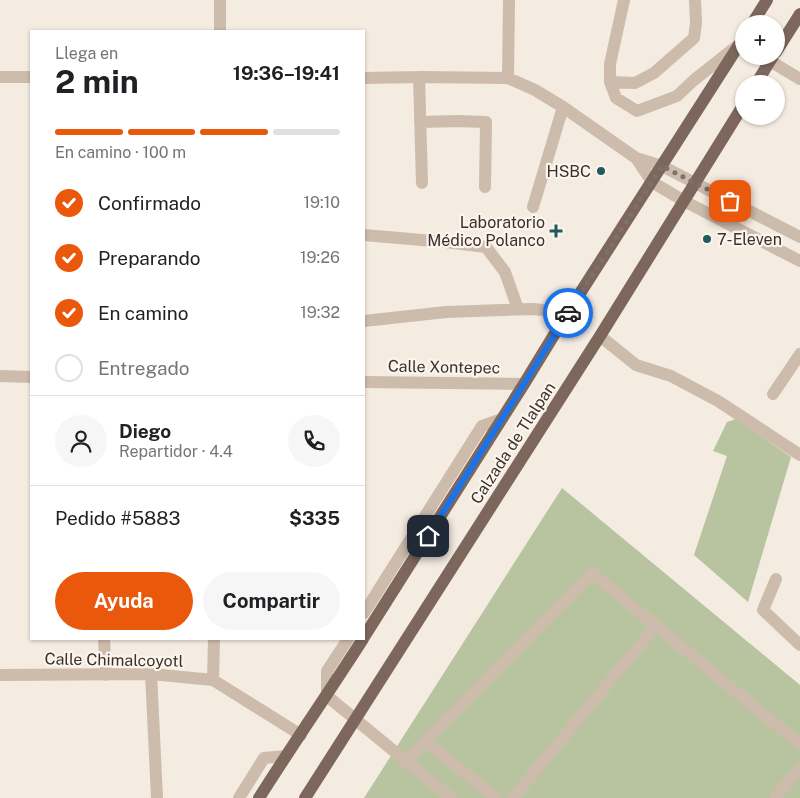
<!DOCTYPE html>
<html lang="es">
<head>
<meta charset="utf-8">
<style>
	:root { --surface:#fff; --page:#f6f6f6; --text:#202124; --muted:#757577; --line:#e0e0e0; --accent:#ea580c }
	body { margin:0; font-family:"Public Sans",sans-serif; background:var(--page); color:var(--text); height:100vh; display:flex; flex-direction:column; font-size:19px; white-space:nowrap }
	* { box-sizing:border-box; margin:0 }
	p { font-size:16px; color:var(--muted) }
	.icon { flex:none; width:28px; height:28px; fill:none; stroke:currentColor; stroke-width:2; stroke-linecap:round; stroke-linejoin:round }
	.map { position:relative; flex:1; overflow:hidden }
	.details { position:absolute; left:30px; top:30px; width:335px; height:610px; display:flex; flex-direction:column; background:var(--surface); border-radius:0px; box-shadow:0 1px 4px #0004 }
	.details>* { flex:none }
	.fabs { position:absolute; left:735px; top:15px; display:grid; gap:10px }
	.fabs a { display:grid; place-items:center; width:50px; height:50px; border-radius:50%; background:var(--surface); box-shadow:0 1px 4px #0004; font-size:25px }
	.pin { position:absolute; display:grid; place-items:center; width:42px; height:42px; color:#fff; margin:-21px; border-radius:10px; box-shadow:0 2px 8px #0006 }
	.courier { position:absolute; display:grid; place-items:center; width:50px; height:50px; margin:-25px; border:4px solid #1a73e8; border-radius:50%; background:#fff; color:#222; box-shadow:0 1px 6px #0007 }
	.head em { font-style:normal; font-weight:700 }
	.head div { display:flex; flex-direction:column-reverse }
	.head { display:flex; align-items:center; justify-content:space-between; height:85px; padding:0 25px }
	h1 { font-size:32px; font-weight:700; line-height:38px }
	.bar { display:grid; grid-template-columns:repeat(4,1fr); gap:8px 5px; align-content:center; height:60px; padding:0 25px }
	.bar i { height:6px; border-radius:4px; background:var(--line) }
	.bar .active { background:var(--accent) }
	.bar p { grid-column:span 4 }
	.line { display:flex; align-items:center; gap:12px; padding:0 25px; border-top:1px solid var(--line) }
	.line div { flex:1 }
	.round { display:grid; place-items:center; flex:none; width:52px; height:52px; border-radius:26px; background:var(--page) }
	ol { padding:0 25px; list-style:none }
	li { display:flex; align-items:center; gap:15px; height:55px }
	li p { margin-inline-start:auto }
	li .icon { padding:5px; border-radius:50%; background:var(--accent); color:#fff; stroke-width:4 }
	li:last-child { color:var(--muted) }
	li i { width:28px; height:28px; border:2px solid var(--line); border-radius:50% }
	.cta { display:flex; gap:10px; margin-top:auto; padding:10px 25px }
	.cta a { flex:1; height:58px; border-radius:30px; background:var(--accent); color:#fff; font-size:20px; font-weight:700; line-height:58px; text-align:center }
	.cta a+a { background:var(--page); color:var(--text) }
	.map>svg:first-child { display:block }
	.green { fill:#b8c4a0 }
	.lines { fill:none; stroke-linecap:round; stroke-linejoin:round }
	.minor { stroke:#cdbbac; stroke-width:12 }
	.major { stroke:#7d675c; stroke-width:12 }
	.done { stroke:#7c716b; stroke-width:5; stroke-dasharray:0 9 }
	.route { stroke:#1a73e8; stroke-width:6 }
	.poi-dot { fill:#1f5a5e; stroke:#fbf5ee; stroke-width:2 }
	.labels { text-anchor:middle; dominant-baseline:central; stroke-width:4.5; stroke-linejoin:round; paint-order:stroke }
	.poi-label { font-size:16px; fill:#3b302b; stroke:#fbf5ee; text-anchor:end }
	.street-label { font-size:16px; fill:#3b302b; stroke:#fbf5ee }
</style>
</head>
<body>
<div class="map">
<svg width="800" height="798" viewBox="0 0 800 798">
	<rect width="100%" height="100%" fill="#f4ebe1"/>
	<path class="green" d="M736,419L791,457L748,602L694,555L727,456L713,451L727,422Z
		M562,488L800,685V798H364Z"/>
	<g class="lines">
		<path class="minor" d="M624,0L610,64V82L616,98L637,111L677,96L694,80L737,46
			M220,31V0
			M770,61L800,79
			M0,77H31
			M419,77L422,183
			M364,78L419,77L508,78L535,90L563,107L636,158L662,166L800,237
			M508,78L509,0
			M610,82L635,83L654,73L694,38L696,23L695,0
			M420,122L457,121L486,122L485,187
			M636,158L652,182L684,201L800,261
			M533,207L563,107
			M364,235L445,242L486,247L505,272L518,309
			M364,321L446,312L532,309L568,312
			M600,336L636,365L671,376L718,401L800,455
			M0,376L31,377
			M364,382L524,384
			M773,394L800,354
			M776,579L763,610L800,645
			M364,613L482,426L502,419
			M656,626L800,744
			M104,639L106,675
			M348,639L327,671V696L451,798
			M151,674L157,797
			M0,675L151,674L213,680L301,735
			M213,680L214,639
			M425,741L592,573L656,626L513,798
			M406,762L425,741L496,798
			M239,798L264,758L286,756
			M775,798L800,768"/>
		<path class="major" d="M752,24L767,0
			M776,52L800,14
			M756,84L773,56
			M364,637L524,384L568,312L744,37
			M259,798C293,744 329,692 363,639
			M305,798L600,336L744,104"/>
	</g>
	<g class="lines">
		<path class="done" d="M568,313L662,166L730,201"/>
		<path class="route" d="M428,536L524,384L568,313"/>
	</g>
	<g class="poi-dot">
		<circle cx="601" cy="171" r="5"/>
		<path d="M553.5 223.5h5v5h5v5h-5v5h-5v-5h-5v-5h5z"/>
		<circle cx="707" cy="239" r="5"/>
	</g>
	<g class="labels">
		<g class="poi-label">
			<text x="591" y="171">HSBC</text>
			<text x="545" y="222">Laboratorio<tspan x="545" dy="18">Médico Polanco</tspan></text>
			<text x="717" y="239" text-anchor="start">7-Eleven</text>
		</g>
		<g class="street-label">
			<text transform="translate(444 367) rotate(1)">Calle Xontepec</text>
			<text transform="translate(513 443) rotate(-57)">Calzada de Tlalpan</text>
			<text transform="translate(114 660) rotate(1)">Calle Chimalcoyotl</text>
		</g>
	</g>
</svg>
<div class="fabs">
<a>+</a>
<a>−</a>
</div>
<div class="pin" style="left:730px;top:201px;background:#ea580c"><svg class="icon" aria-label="bag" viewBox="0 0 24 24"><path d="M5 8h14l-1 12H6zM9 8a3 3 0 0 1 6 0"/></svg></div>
<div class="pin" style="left:428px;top:536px;background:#1f2937"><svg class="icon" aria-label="home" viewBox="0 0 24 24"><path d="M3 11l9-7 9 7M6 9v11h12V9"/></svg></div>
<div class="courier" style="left:568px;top:313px"><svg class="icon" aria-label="car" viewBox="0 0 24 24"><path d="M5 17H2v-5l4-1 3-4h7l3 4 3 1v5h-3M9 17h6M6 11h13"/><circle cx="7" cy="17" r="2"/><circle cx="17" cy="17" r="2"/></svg></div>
<section class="details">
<div class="head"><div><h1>2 min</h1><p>Llega en</p></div><em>19:36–19:41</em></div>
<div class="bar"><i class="active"></i><i class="active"></i><i class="active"></i><i></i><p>En camino · 100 m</p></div>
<ol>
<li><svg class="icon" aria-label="check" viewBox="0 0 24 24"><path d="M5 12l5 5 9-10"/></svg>Confirmado<p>19:10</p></li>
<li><svg class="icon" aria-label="check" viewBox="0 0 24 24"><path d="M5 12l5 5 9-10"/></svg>Preparando<p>19:26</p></li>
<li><svg class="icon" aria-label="check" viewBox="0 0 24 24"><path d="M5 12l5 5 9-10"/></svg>En camino<p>19:32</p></li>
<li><i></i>Entregado</li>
</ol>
<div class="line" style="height:90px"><a class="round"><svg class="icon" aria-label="person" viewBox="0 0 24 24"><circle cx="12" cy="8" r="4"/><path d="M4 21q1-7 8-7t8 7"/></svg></a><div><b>Diego</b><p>Repartidor · 4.4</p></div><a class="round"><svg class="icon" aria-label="phone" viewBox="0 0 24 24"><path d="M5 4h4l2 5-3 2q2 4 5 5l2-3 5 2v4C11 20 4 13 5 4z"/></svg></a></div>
<div class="line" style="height:65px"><div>Pedido #5883</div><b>$335</b></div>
<div class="cta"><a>Ayuda</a><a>Compartir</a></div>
</section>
</div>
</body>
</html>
